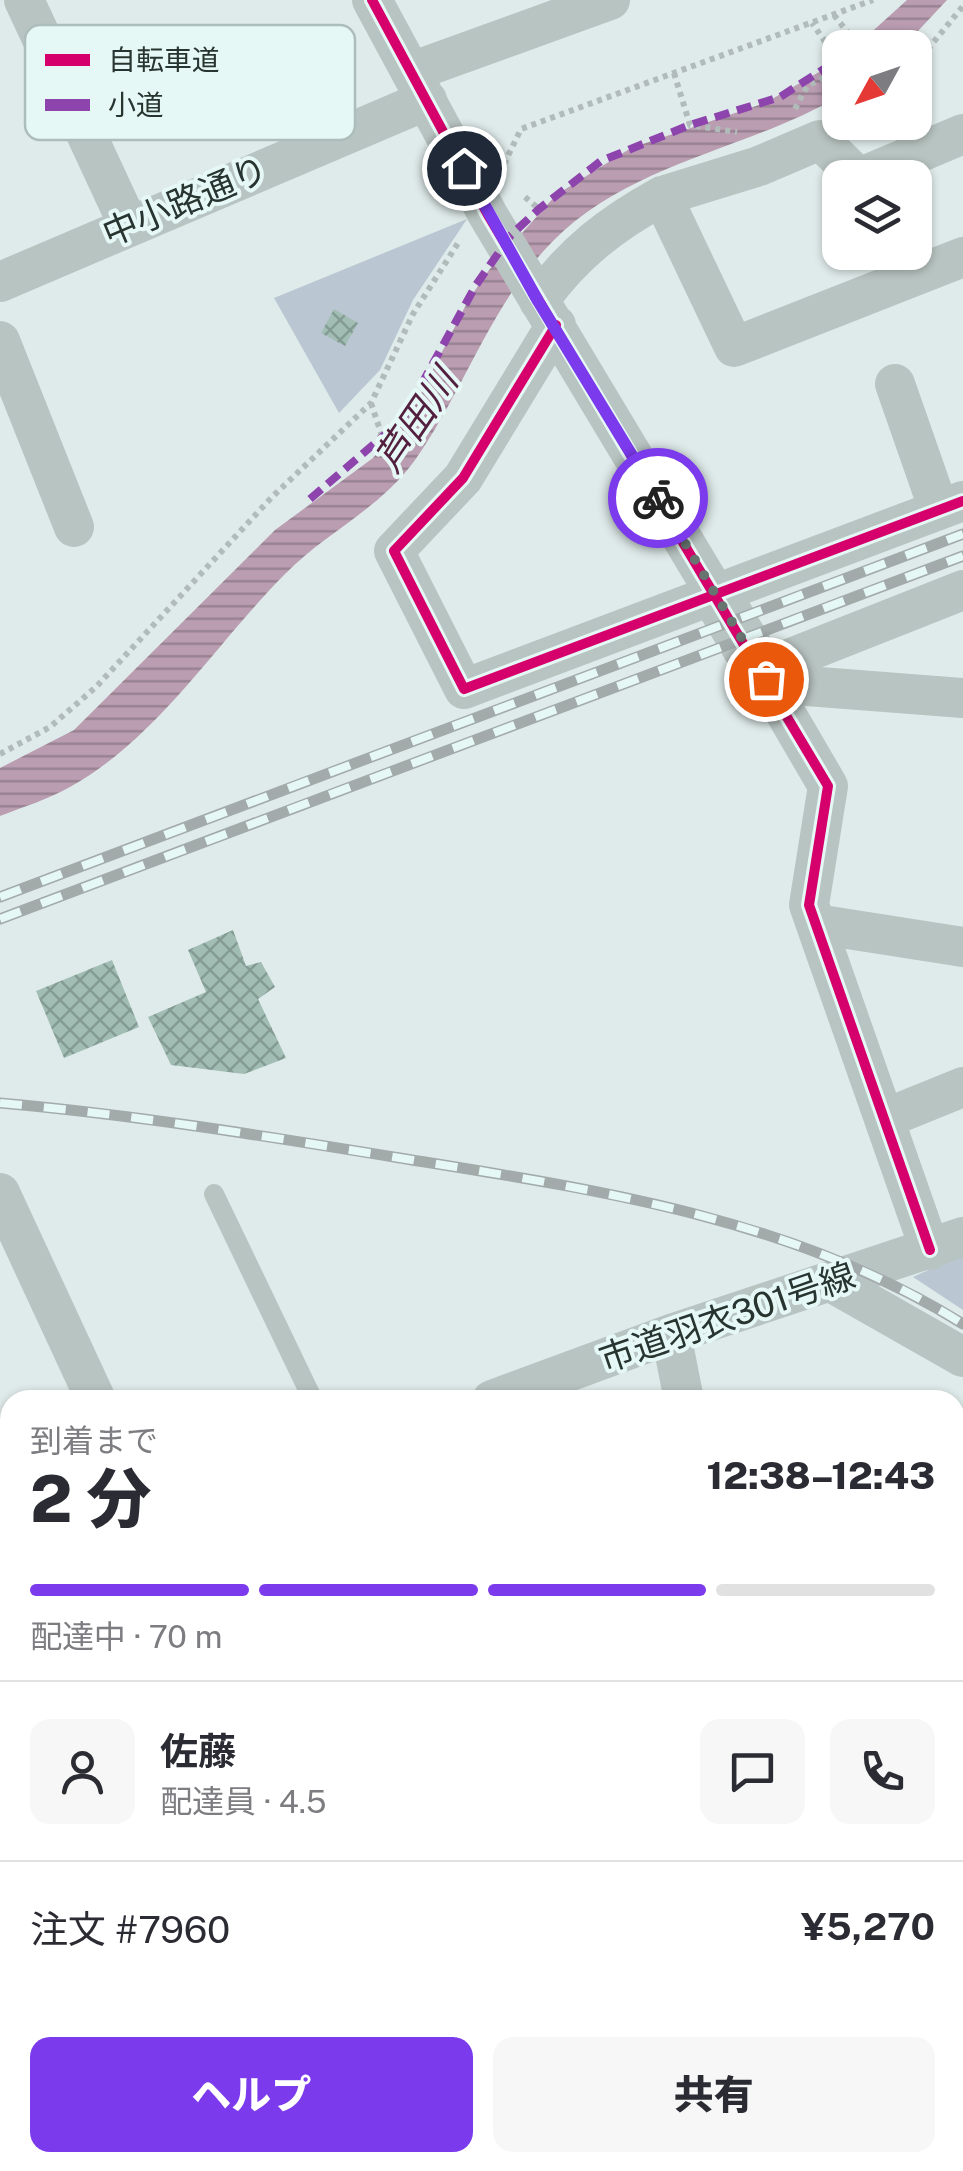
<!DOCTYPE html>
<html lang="ja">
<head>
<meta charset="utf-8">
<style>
	:root { --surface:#fff; --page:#f7f7f7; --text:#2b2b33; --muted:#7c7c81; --line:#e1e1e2; --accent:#7c3aed }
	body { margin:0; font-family:"Public Sans","Noto Sans JP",sans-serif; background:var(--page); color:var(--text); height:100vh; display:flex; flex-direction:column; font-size:38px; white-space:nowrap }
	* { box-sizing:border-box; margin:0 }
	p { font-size:32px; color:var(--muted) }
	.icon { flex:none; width:55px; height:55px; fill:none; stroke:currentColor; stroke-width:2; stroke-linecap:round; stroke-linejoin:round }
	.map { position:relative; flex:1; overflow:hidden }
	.panel { position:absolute; left:0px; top:1390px; width:965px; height:782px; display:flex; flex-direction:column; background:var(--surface); border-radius:30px 30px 0 0; box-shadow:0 2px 8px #0004 }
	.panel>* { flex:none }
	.needle { width:65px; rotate:230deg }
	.fabs { position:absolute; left:822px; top:30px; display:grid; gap:20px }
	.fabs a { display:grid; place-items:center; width:110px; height:110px; border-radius:20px; background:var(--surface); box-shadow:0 2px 8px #0004; font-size:50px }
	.pin { position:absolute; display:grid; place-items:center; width:85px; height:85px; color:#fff; margin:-42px; border:5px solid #fff; border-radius:50%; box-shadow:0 2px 10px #0007 }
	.courier { position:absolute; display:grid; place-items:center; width:100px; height:100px; margin:-50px; border:8px solid #7c3aed; border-radius:50%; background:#fff; color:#222; box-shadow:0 2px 12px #0007 }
	.head em { font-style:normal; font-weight:800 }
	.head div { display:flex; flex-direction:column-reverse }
	.head { display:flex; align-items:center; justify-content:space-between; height:170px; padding:0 30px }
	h1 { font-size:65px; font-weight:800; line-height:75px }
	.bar { display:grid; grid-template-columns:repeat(4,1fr); gap:15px 10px; align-content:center; height:120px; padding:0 30px }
	.bar i { height:12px; border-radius:8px; background:var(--line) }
	.bar .selected { background:var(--accent) }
	.bar p { grid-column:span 4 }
	.line { display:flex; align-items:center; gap:25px; padding:0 30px; border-top:2px solid var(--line) }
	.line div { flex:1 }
	.round { display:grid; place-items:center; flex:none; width:105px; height:105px; border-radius:20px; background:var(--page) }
	.cta { display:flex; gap:20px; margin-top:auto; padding:20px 30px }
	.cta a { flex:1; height:115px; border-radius:20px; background:var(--accent); color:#fff; font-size:40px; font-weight:800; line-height:115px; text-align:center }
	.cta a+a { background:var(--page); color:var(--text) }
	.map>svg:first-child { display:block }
	.green { fill:#bac6d2 }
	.forest { fill:url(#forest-firs) }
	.water { fill:url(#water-rules) }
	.building { fill:url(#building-cross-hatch) }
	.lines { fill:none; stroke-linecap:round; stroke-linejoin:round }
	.path { stroke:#b1bcba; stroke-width:6; stroke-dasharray:5 5; stroke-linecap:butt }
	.service { stroke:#b8c4c1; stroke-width:20 }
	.minor { stroke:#b8c4c1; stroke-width:40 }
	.tertiary { stroke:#b8c4c1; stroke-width:50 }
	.rail-casing { stroke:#a3abaa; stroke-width:11 }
	.rail { stroke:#e6f8f5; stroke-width:8; stroke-dasharray:22; stroke-linecap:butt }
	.quiet { stroke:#8e44ad; stroke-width:8; stroke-dasharray:15 8; stroke-linecap:butt }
	.cycleway-casing { stroke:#e6f8f5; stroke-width:16 }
	.cycleway { stroke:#d6006c; stroke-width:10 }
	.done { stroke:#677470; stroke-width:10; stroke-dasharray:0 18 }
	.route { stroke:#7c3aed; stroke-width:12 }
	.labels { text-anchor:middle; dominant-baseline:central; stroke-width:8; stroke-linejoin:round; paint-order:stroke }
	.street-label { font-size:35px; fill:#27342f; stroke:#e6f8f5 }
	.water-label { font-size:38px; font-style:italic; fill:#531f3f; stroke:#e6f8f5 }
	.key { fill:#e6f8f5; stroke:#adbdba; stroke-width:2.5 }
	.key-label { font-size:28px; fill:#27342f }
</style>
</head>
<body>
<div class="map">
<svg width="963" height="2171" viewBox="0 0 963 2171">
	<defs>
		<pattern id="forest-firs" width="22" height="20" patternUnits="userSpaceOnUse" patternTransform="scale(2.5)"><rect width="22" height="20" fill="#bac6d2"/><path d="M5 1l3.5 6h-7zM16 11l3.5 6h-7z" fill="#97a2ab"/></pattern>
		<pattern id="water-rules" width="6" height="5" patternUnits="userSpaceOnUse" patternTransform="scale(2.5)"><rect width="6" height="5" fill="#bb9db2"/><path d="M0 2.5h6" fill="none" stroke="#988191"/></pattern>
		<pattern id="building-cross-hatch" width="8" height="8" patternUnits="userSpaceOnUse" patternTransform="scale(2.5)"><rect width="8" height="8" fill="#a2beb4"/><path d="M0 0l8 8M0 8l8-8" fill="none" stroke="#849b93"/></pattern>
	</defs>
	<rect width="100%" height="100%" fill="#dfebea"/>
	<path class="green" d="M467,219L413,300L380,370L339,413L274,298Z
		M963,1254V1310L913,1277Z"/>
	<path class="forest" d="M82,2163H127L130,2171H85Z"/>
	<path class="water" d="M907,0H947L903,47H855Z
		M840,60V96C745,151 631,162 552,242C490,305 465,389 415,460C380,509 326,532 285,574C215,644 158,738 70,787C49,799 23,807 0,816V768L74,730L275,530L373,458L417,401L469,299L489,270L556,195L631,148L765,103Z"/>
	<path class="building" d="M334,309L358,323L345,346L321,333Z
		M233,930L246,966L261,962L275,987L258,999L286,1058L244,1074L171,1065L148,1017L206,992L188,950Z
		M112,960L139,1027L64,1058L36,991Z"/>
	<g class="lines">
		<path class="path" d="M834,15L860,48
			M915,65L963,6
			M674,73L690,125L737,132
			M795,109L807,86L829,75L838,60L812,23
			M504,164L521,129L873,0
			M525,197L539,209
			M371,403L383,439
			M0,754L50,727L96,687L272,497L371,403L413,314L460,240"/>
		<path class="service" d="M214,1194L313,1400"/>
		<path class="minor" d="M24,0L128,224
			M372,0L488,215L715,593
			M411,72L610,0
			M859,178L963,134
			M662,196L759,166L820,140L859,178
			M0,282L427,100
			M539,301C572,254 611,224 662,196L734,347L963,257
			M556,325L463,478L394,551L464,689L963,501
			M0,341L74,527
			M895,384L939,510
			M761,670L963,590
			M768,683L828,786L809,905L930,1250
			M768,683L963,698
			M816,924L963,947
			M884,1119L963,1087
			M0,1193L96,1400
			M831,1282L963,1357
			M671,1334L684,1400
			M492,1400L671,1334L963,1237
			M955,1473L963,1471
			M0,1613L10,1608
			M955,1728L963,1725
			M955,1950L963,1995
			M955,2040L963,2037
			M800,2162L801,2171
			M486,2171L511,2162"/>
		<path class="tertiary" d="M715,593L768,683"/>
		<g class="rail-casing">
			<path id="rail" d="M0,897L963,534
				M0,919L963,556
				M0,1103C137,1115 271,1137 406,1159C599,1190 795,1219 963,1324"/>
		</g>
		<use href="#rail" class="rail"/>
		<path class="quiet" d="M310,499L402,420L476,285L511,235L539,209L601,161L690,125L780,97L838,60"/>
		<g class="cycleway-casing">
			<path id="cycleway" d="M372,0L488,215L828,786L809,905L930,1250
				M556,325L463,478L394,551L464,689L963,501"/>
		</g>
		<use href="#cycleway" class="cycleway"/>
	</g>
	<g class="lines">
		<path class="done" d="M658,498L766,679"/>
		<path class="route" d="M464,168L538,301L658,498"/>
	</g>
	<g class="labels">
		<g class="street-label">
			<text transform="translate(185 201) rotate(-23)">中小路通り</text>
			<text transform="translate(727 1317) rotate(-19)">市道羽衣301号線</text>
		</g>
		<g class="water-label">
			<text transform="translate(416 420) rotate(-56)">芦田川</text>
		</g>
	</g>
	<rect x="25" y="25" width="330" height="115" rx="15" class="key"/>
	<rect x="45" y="54" width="45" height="12" fill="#d6006c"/>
	<rect x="45" y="99" width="45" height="12" fill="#8e44ad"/>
	<g class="key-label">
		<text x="108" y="70">自転車道</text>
		<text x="108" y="115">小道</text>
	</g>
</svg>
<div class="fabs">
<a><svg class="needle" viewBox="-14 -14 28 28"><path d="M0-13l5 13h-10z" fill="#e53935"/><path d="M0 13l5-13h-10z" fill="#7c7c81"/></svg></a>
<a><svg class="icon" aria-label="layers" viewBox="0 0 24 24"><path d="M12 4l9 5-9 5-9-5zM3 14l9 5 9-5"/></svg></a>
</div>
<div class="pin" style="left:766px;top:679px;background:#ea580c"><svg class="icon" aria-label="bag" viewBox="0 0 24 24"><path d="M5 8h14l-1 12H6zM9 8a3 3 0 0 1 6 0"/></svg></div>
<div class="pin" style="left:464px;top:168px;background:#1f2937"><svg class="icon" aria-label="home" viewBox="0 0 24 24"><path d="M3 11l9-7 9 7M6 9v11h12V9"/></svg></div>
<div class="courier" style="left:658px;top:498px"><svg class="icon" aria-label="bike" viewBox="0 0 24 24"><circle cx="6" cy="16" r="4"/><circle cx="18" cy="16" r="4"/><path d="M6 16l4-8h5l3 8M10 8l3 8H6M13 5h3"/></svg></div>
<section class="panel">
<div class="head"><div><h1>2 分</h1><p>到着まで</p></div><em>12:38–12:43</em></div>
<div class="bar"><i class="selected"></i><i class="selected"></i><i class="selected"></i><i></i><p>配達中 · 70 m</p></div>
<div class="line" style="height:180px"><a class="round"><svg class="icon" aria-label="person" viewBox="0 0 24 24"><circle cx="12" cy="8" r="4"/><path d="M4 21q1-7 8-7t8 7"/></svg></a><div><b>佐藤</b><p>配達員 · 4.5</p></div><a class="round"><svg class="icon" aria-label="chat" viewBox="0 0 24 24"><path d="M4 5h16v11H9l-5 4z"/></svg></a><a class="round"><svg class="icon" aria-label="phone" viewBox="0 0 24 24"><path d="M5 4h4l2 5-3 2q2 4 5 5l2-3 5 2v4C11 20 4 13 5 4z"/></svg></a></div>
<div class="line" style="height:130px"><div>注文 #7960</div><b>¥5,270</b></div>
<div class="cta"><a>ヘルプ</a><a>共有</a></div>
</section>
</div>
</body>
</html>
